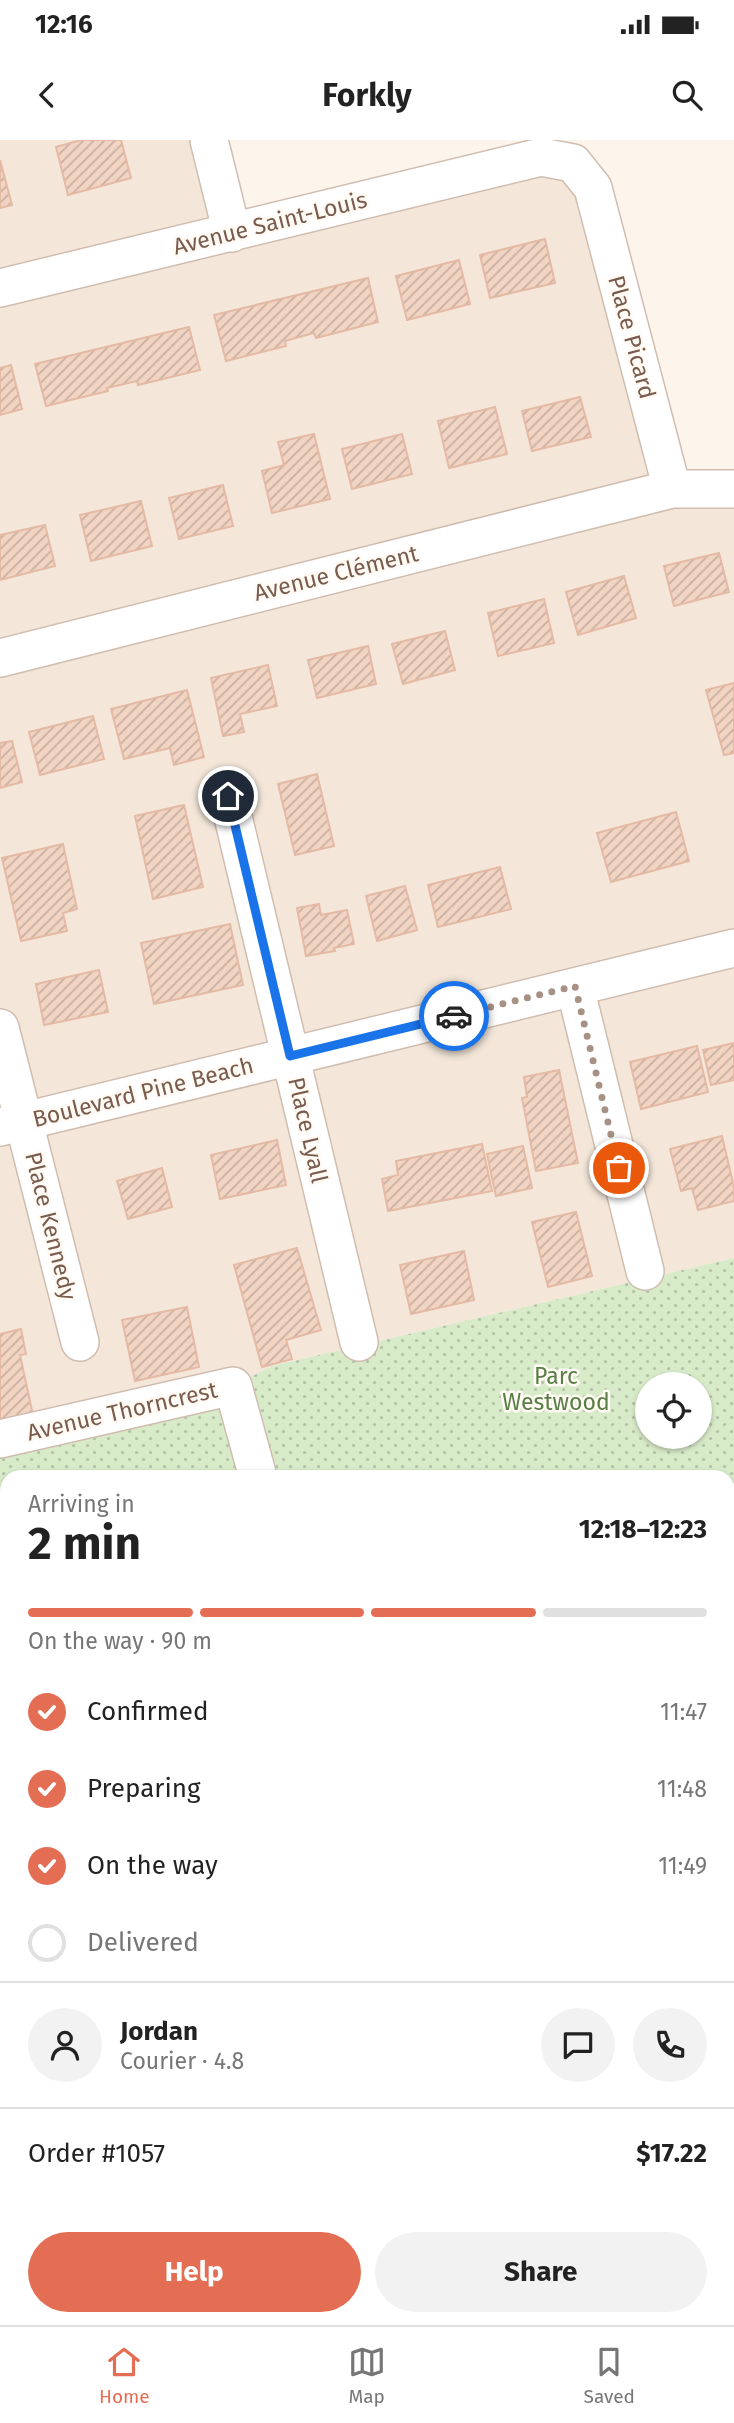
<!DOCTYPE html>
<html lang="en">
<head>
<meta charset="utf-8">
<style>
	:root { --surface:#fff; --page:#f2f2f2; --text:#222; --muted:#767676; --line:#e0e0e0; --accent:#e46e53 }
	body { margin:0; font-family:"Fira Sans",sans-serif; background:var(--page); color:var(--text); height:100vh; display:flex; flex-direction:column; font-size:26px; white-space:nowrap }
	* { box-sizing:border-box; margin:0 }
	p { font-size:23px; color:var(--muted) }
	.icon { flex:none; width:38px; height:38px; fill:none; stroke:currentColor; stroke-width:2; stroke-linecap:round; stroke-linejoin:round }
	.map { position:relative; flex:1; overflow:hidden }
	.drawer { position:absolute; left:0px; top:1330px; width:735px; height:856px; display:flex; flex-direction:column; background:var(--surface); border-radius:21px 21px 0 0; box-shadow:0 2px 5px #0004 }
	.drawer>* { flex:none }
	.buttons { position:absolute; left:635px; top:1232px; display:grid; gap:14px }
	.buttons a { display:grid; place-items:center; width:77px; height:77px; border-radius:50%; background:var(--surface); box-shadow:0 2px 5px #0004; font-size:35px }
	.pin { position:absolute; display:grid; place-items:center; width:60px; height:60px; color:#fff; margin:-30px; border:4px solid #fff; border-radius:50%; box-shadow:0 2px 7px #0007 }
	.courier { position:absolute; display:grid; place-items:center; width:70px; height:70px; margin:-35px; border:5px solid #1a73e8; border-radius:50%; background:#fff; color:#222; box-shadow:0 2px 9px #0007 }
	.headline em { font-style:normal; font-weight:700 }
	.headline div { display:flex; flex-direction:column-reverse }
	.headline { display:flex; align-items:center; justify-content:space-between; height:119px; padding:0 28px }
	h1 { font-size:46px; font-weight:700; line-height:52px }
	.bar { display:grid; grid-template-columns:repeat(4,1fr); gap:10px 7px; align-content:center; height:84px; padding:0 28px }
	.bar i { height:9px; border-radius:5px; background:var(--line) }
	.bar .selected { background:var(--accent) }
	.bar p { grid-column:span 4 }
	.line { display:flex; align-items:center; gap:18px; padding:0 28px; border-top:2px solid var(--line) }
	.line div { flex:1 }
	.round { display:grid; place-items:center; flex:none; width:74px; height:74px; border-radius:37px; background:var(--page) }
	ol { padding:0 28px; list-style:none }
	li { display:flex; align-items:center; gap:21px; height:77px }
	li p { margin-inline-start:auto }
	li .icon { padding:7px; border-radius:50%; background:var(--accent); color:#fff; stroke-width:4 }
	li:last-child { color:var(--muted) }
	li i { width:38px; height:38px; border:4px solid var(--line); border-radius:50% }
	.primary-button { display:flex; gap:14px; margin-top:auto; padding:14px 28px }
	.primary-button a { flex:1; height:80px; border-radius:42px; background:var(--accent); color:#fff; font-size:28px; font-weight:700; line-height:80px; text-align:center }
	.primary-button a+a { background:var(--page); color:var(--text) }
	.status { display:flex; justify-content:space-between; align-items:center; height:49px; padding:0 35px; background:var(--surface); direction:ltr }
	.status svg { height:19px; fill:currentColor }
	header { display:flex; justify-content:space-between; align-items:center; height:91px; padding:0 28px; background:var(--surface); font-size:32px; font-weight:700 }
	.tabs { display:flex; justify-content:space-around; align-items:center; height:98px; border-top:2px solid var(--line); background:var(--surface); font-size:19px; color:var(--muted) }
	.tabs a { display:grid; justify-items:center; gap:4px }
	.tabs .selected { color:var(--accent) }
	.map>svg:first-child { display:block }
	.residential { fill:#f4e7da }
	.industrial { fill:#ede6e1 }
	.park { fill:url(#park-dots); fill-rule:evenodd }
	.building { fill:url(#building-hatch); stroke:#e5baa4; stroke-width:2 }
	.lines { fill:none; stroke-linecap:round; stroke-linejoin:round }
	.service-casing { stroke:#d0bdb0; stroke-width:21 }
	.minor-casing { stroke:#d0bdb0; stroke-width:40 }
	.service { stroke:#fff; stroke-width:18 }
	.minor { stroke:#fff; stroke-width:37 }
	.done { stroke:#a79185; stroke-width:7; stroke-dasharray:0 12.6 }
	.route { stroke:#1a73e8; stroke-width:9 }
	.labels { text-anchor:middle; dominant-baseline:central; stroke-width:5; stroke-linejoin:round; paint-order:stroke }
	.street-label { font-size:23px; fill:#795b4e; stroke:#fffaf3 }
	.park-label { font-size:23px; fill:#587e45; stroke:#fffaf3 }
</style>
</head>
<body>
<div class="status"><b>12:16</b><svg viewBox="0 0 49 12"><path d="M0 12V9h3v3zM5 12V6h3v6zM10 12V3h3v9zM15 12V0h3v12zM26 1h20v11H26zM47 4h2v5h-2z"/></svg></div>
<header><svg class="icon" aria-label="back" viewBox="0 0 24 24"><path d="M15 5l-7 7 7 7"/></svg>Forkly<svg class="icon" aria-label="search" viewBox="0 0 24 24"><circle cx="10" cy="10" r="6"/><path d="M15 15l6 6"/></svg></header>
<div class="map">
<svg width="734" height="2185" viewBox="0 0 734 2185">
	<defs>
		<pattern id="park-dots" width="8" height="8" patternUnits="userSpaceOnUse" patternTransform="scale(1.75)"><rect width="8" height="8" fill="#d8ebc9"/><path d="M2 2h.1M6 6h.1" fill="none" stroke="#b4c1a5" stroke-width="1.8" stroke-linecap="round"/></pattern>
		<pattern id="building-hatch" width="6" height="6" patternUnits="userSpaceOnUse" patternTransform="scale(1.75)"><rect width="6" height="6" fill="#f2d4c3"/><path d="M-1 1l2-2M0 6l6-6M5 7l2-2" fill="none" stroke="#c9afa1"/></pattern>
	</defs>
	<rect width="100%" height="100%" fill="#fdf5ec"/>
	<path class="residential" d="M0,0H209L232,93L573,23L672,349L734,337V1118L272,1226L233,1246L0,1299Z"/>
	<path class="industrial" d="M734,1694V2185H0V1864L7,1862V2179H728V1696Z"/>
	<path class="park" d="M734,1118V1694L728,1696V1337H7V1862L0,1864V1299L233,1246L272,1226ZM648,1244H700V1297H648Z"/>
	<path class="building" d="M81,0H121L131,38L68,55L56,7Z
		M0,20L12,65L0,68Z
		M545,99L555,143L490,158L480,115Z
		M459,120L470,164L407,180L396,136Z
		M368,138L378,182L316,198L314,193L285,201L286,206L226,221L214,175Z
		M189,187L200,230L138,245L137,241L107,248L108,251L46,266L35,224Z
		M11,225L22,269L0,275V228Z
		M580,257L591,297L532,311L522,271Z
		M495,267L507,314L449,328L438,281Z
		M314,294L330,359L272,373L262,331L284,325L278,302Z
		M402,294L412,334L352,349L342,309Z
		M223,345L233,386L179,399L169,358Z
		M141,361L152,406L91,421L80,375Z
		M45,385L55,426L0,440V395Z
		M719,413L729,452L674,466L664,426Z
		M624,436L636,478L578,495L566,452Z
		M544,459L554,503L498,516L488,473Z
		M445,491L455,530L403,544L392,504Z
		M368,506L376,544L317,558L308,520Z
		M268,525L277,566L240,574L244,592L223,596L211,538Z
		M734,543V613L724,615L706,550Z
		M187,550L204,617L174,625L170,608L124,619L111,569Z
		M93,576L104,619L40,635L29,592Z
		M12,601L22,642L0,648V603Z
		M317,634L334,706L295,715L278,644Z
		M184,665L203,747L153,759L135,676Z
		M676,672L689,721L611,742L597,693Z
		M63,704L77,769L63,773L67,791L21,801L2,718Z
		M500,727L511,769L438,787L428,745Z
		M405,746L417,790L377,801L366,756Z
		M319,764L321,775L347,770L354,804L334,808L335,811L306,816L297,768Z
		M230,784L243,845L154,864L141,803Z
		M99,830L108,872L44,885L36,844Z
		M734,903V940L711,945L703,910Z
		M697,906L708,952L641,969L630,922Z
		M559,930L578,1023L536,1031L522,958L527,957L524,937Z
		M722,996L734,1047V1061L698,1070L692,1048L681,1051L670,1009Z
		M277,1000L286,1045L220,1059L211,1015Z
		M482,1004L492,1051L388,1071L382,1039L398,1035L396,1021Z
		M523,1006L532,1048L496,1056L487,1014Z
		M162,1028L172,1067L128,1079L117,1041Z
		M576,1072L592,1136L548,1147L532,1082Z
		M297,1108L321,1190L286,1200L292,1219L262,1227L234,1125Z
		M464,1111L474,1160L411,1174L400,1125Z
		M187,1167L199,1227L135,1241L122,1180Z
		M21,1189L26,1214L20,1215L33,1275L0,1282V1194Z
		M7,1432V1644L0,1646V1433Z
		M734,1729V1925L728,1927V1731Z
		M125,2179H633L634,2185H95Z"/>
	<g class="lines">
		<g class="service-casing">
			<path id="service" d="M728,1942L734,1941
				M728,2002L734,2001
				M0,2028L7,2026"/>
		</g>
		<g class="minor-casing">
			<path id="minor" d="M209,0L232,93
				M0,148L541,17L573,23L593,48L672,349
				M0,518L672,349H734
				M228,656L359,1202
				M575,847L645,1131
				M0,888L80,1202
				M0,987L734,808
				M0,1299L233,1246L258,1337
				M0,1828L7,1826"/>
		</g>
		<use href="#service" class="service"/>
		<use href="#minor" class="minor"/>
	</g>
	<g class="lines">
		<path class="done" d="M454,876L575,846L619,1028"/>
		<path class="route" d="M228,656L290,916L454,876"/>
	</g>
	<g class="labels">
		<g class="street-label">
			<text transform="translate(270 83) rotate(-14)">Avenue Saint-Louis</text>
			<text transform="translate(632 197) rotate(75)">Place Picard</text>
			<text transform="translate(336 433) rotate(-14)">Avenue Clément</text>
			<text transform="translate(143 952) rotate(-14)">Boulevard Pine Beach</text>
			<text transform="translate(308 990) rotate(77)">Place Lyall</text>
			<text transform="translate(51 1086) rotate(76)">Place Kennedy</text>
			<text transform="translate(122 1271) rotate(-13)">Avenue Thorncrest</text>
		</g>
		<g class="park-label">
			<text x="556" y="1236">Parc<tspan x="556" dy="26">Westwood</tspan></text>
		</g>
	</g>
</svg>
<div class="buttons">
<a><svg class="icon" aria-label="locate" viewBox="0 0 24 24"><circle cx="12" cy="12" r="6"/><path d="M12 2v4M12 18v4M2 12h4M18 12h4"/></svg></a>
</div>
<div class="pin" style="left:619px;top:1028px;background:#ea580c"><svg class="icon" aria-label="bag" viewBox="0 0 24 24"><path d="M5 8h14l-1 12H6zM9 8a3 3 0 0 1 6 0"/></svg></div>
<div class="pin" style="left:228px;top:656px;background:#1f2937"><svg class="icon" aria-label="home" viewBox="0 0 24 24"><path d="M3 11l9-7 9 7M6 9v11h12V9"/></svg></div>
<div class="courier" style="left:454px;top:876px"><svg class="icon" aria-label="car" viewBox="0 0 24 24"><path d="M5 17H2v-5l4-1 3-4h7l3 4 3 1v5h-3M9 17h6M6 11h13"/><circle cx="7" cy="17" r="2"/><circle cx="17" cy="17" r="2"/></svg></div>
<section class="drawer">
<div class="headline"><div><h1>2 min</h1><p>Arriving in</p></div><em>12:18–12:23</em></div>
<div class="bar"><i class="selected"></i><i class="selected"></i><i class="selected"></i><i></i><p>On the way · 90 m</p></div>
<ol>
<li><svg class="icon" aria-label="check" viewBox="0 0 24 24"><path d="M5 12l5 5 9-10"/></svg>Confirmed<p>11:47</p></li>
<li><svg class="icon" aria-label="check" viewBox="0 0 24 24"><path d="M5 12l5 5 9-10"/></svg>Preparing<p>11:48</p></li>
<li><svg class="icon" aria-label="check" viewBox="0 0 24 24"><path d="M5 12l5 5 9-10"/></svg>On the way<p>11:49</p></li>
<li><i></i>Delivered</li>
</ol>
<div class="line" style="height:126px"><a class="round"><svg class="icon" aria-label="person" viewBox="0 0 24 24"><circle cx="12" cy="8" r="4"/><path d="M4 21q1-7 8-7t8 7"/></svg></a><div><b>Jordan</b><p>Courier · 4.8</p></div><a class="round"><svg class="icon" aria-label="chat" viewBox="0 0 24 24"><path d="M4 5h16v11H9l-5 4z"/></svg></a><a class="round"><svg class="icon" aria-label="phone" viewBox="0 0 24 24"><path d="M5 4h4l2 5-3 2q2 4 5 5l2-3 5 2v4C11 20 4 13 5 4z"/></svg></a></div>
<div class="line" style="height:91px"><div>Order #1057</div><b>$17.22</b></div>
<div class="primary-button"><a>Help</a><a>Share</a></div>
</section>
</div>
<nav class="tabs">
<a class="selected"><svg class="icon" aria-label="home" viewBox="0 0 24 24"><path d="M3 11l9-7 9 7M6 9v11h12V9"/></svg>Home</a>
<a><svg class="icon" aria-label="map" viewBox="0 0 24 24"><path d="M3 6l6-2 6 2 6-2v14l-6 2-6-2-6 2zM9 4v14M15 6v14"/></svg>Map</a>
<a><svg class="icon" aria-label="saved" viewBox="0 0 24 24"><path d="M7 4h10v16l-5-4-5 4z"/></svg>Saved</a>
</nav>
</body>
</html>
